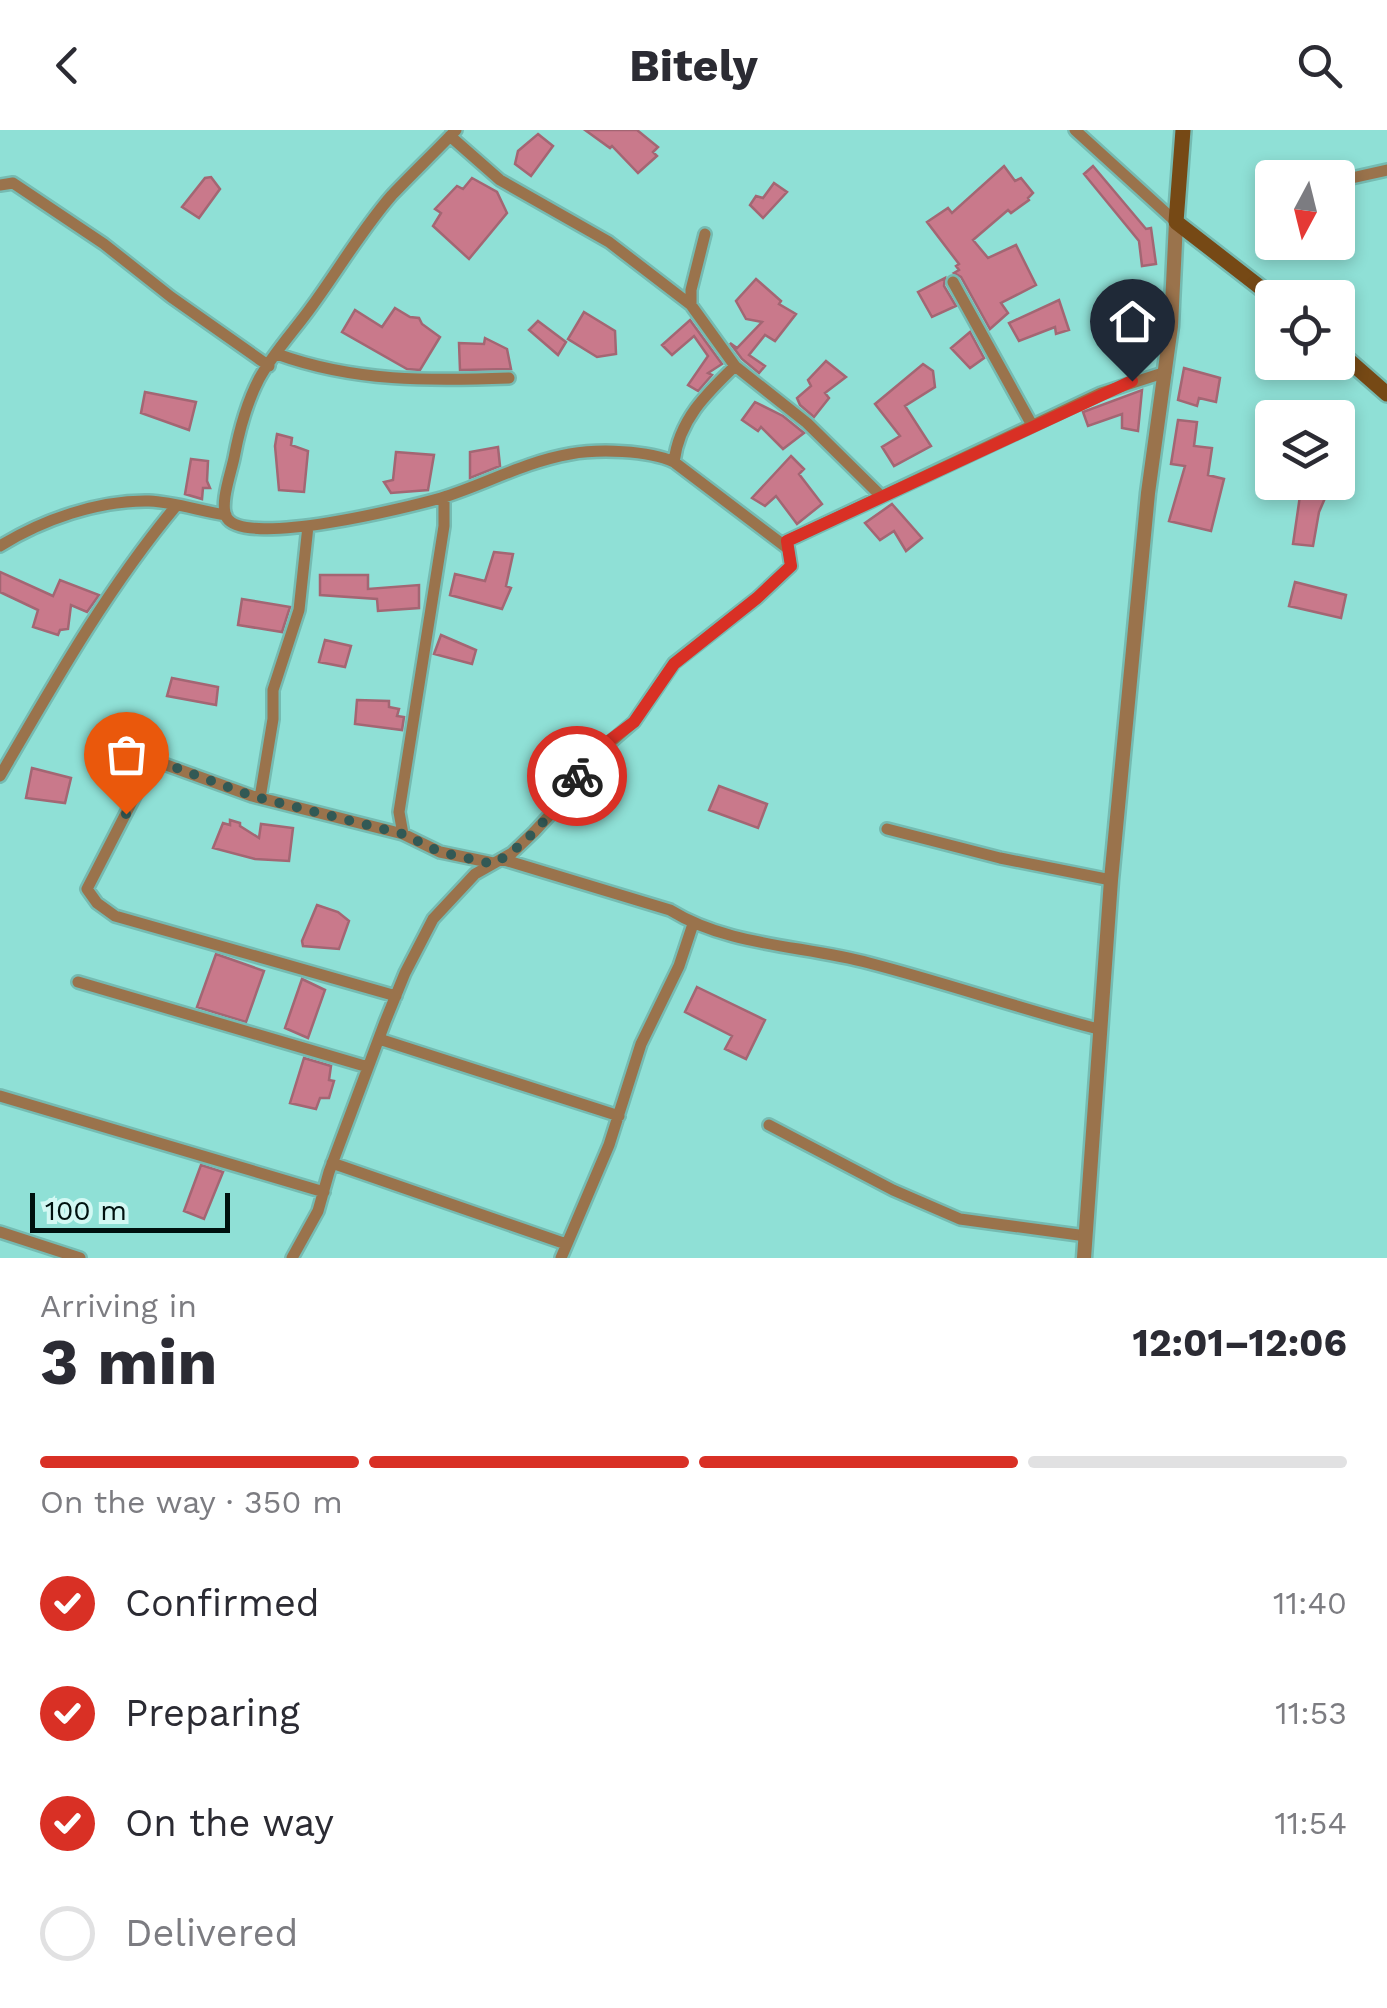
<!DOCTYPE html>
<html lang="en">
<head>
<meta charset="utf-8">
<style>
	:root { --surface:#fff; --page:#f2f2f3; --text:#2b2b33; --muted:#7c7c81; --line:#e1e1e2; --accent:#d93025 }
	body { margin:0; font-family:"Work Sans",sans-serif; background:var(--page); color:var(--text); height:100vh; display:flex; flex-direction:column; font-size:38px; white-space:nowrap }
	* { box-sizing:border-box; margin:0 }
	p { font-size:32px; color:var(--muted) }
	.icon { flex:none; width:55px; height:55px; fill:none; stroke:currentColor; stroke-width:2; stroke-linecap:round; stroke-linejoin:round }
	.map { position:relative; height:1128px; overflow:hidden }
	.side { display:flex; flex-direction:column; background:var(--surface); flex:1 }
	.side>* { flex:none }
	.needle { width:65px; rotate:187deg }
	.buttons { position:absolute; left:1255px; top:30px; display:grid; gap:20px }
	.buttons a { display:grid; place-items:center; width:100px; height:100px; border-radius:10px; background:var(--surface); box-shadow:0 5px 15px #0003; font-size:50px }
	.scale { position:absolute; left:30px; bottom:25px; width:200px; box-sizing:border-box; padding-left:10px; border:5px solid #00110f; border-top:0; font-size:28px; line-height:35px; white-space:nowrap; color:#00110f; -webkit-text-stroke:8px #d2f8f3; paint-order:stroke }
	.pin { position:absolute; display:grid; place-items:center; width:85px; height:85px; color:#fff; margin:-102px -42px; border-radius:50% 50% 50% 0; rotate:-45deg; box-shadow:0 0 10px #0007 }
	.pin .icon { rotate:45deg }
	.courier { position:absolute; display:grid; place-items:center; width:100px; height:100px; margin:-50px; border:8px solid #d93025; border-radius:50%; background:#fff; color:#222; box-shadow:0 2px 12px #0007 }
	.overview em { font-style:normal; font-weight:700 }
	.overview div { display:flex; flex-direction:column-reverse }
	.overview { display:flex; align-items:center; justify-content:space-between; height:170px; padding:0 40px }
	h1 { font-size:65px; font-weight:700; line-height:75px }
	.bar { display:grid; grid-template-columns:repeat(4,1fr); gap:15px 10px; align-content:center; height:120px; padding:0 40px }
	.bar i { height:12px; border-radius:8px; background:var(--line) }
	.bar .on { background:var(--accent) }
	.bar p { grid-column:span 4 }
	ol { padding:0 40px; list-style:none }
	li { display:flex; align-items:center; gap:30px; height:110px }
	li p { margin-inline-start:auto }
	li .icon { padding:10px; border-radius:50%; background:var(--accent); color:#fff; stroke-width:4 }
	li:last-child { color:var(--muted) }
	li i { width:55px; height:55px; border:5px solid var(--line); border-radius:50% }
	header { display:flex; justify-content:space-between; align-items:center; height:130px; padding:0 40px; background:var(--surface); font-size:45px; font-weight:700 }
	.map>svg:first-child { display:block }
	.building { fill:#c9798b; stroke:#a36673; stroke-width:2.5 }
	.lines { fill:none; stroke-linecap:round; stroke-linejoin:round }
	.minor-casing { stroke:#75bbb2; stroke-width:16 }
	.tertiary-casing { stroke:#75bbb2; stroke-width:19 }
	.secondary-casing { stroke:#75bbb2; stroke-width:20 }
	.minor { stroke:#9a734c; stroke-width:11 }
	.tertiary { stroke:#9a734c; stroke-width:14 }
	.secondary { stroke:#764915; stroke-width:15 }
	.done { stroke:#325955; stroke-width:10; stroke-dasharray:0 18 }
	.route { stroke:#d93025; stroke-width:12 }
</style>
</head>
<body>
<header><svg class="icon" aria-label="back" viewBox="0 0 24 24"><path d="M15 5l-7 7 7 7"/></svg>Bitely<svg class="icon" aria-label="search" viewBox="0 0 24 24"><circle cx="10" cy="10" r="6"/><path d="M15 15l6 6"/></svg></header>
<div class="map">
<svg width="1387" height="1128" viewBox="0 0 1387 1128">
	<rect width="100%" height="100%" fill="#8fe0d6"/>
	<path class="building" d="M585,0H637L658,17L653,22L657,26L638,43L612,16L610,18Z
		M538,4L553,16L531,46L515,34L518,21Z
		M1004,36L1015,51L1021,48L1033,63L1028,68L1029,70L1011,83L1008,80L973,110L988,128L1016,115L1036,155L1001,173L1008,183L990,199L961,147L954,143L959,140L956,136L959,134L927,92L948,78L952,83Z
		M1093,36L1146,99L1151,98L1156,134L1142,136L1139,111L1084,44Z
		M211,47L220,59L199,88L182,77L205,48Z
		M472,48L497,62L507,83L469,129L433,96L441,83L435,79L457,56L463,59Z
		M774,53L787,62L763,88L750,75L756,66L763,68Z
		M945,148L944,156L956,176L932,187L918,162Z
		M756,149L781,171L779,174L796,184L775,211L765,205L749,225L765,236L759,243L742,229L730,213L737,218L762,192L746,189L736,171Z
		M1059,170L1069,200L1056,204L1055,197L1019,211L1009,193Z
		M395,178L410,187L419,188L422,194L440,207L420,240L407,239L342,202L355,180L382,197Z
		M584,182L615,201L616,224L597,227L568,209Z
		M690,190L722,234L708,243L712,245L698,261L688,255L708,226L694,206L672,225L662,215Z
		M538,191L566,212L558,225L529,200Z
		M970,202L984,228L970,238L951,218Z
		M485,208L507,219L511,239L460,240L459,213L484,214Z
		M826,231L846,247L825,263L829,268L814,287L800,275L797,268L811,256L808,250Z
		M923,234L933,241L935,257L905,276L931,316L894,336L882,317L900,306L875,274Z
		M1184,238L1220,248L1216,272L1199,268L1197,276L1178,270Z
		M1142,260L1138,301L1122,298V284L1088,296L1083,282Z
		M145,262L196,272L189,300L141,283Z
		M755,272L783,286L804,303L783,319L761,297L758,301L742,290Z
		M1178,290L1197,292L1194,316L1212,318L1208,345L1224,349L1211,401L1169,391L1185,336L1171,334Z
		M277,304L292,308L291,315L308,321L304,362L279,360L275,316Z
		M498,317L500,336L470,348V322Z
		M396,322L434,325L428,360L391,363L384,352L393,350Z
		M791,326L804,339L799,344L822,374L797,394L776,366L765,376L752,368Z
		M191,329L208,331L207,351L210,358H203L202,369L185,364Z
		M1302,352H1332L1319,382L1313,416L1293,414Z
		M892,374L922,408L906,421L894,401L880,410L865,393Z
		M494,422L513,424L506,456L511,458L502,479L450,465L455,444L485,451Z
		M0,442L53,466L60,450L99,465L87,482L71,475L68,499L60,500L58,505L33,497L38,480L0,462Z
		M320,445H368V459L419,455V478L378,481L377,469L320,465Z
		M1295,452L1346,465L1341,488L1289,476Z
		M242,469L290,477L282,502L238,495Z
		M441,505L476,520L472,534L434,524Z
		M325,510L351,516L345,537L319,532Z
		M172,548L218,557L216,575L167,566Z
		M357,570L389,571V577L399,579L397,586L404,587L402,600L355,594Z
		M32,638L71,648L65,673L26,668Z
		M719,656L767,674L758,698L709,680Z
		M230,690L240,693V696L259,708L261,694L293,698L289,731L255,729L213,718L223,693L230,695Z
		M317,775L338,782L349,791L339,819L303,816L302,811Z
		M216,824L264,841L246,892L197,877Z
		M302,849L325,860L308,908L285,898Z
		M697,857L765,890L746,929L725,919L732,906L685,882Z
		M304,928L331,936L329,950L334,951L329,968H320L316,979L290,973Z
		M201,1035L223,1042L204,1089L184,1081Z"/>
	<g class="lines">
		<g class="minor-casing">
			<path id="minor" d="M456,0C435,22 413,43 392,65C363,98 339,139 312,176C295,200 273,223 259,249C246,274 239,301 234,328C231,343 219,375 227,388C246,418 409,377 441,368C484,355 524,332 570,324C598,319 648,320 674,332L786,417
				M1075,0L1176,92
				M450,6L500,50L609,112L691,175
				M1338,51L1387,40
				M0,55L13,53L104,114L171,167L269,236
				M705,104L691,160V175L735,236
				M953,152L1032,295
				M277,224C354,252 430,251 509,248
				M674,332C679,290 706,264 735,236L807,293L881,366
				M0,416C42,390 98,370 149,371C173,372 201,381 226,385
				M0,646C54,553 107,459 176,376
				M260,668L273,589V560L299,480L308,396
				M887,699L1000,728L1111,750
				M403,704L399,682L444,396V367
				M501,729L670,780C730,817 803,815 869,833C946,853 1021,879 1098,899
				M78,852L368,937
				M396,866L115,786L97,773L87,759L139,658L150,629L252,666L403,704L440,722L493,733
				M379,909L619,986
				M0,966L324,1062
				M769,995L893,1060L960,1089L1086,1106
				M332,1033L566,1114
				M0,1102L80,1128
				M292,1128L318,1081L329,1042L385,892L405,843L433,789L475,744L512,723L534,702L560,674L590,630L634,592L674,533L757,468L791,436L787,411L1101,263L1166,242
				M561,1128L609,1015L641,914L679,836L693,794"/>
		</g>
		<g class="tertiary-casing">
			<path id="tertiary" d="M1084,1128L1111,750L1148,363L1171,196L1176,92"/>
		</g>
		<g class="secondary-casing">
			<path id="secondary" d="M1183,0L1176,92L1274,168
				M1338,221L1387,264"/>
		</g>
		<use href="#minor" class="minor"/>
		<use href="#tertiary" class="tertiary"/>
		<use href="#secondary" class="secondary"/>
	</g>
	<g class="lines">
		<path class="done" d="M126,684L150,628L252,666L403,704L440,722L493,734C529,714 555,680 577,646"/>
		<path class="route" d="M577,646L610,610L634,592L674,534L757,468L791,436L787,411L1132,251"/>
	</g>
</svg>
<div class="buttons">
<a><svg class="needle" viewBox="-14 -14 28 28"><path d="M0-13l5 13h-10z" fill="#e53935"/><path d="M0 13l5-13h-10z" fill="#7c7c81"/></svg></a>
<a><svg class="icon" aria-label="locate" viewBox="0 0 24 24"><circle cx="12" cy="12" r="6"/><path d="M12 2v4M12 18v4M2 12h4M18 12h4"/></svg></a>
<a><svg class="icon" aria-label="layers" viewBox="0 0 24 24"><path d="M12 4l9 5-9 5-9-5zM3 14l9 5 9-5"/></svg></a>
</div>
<div class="scale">100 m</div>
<div class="pin" style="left:126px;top:684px;background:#ea580c"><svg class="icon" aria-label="bag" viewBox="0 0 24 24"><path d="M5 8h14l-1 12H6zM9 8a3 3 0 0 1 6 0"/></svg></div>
<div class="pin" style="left:1132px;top:251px;background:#1f2937"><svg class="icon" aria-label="home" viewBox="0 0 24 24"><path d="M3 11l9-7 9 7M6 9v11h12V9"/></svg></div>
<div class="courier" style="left:577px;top:646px"><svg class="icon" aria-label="bike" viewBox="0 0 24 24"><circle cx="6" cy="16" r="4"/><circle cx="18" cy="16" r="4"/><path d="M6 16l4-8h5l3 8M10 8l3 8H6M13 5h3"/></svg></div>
</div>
<section class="side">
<div class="overview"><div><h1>3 min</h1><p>Arriving in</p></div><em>12:01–12:06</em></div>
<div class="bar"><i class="on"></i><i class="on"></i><i class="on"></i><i></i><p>On the way · 350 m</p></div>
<ol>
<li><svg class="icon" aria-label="check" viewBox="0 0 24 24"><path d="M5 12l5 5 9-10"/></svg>Confirmed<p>11:40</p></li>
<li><svg class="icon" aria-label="check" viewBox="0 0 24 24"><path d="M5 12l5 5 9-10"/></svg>Preparing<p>11:53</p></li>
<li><svg class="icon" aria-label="check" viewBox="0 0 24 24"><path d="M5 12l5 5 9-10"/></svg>On the way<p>11:54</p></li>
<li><i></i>Delivered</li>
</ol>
</section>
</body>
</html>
